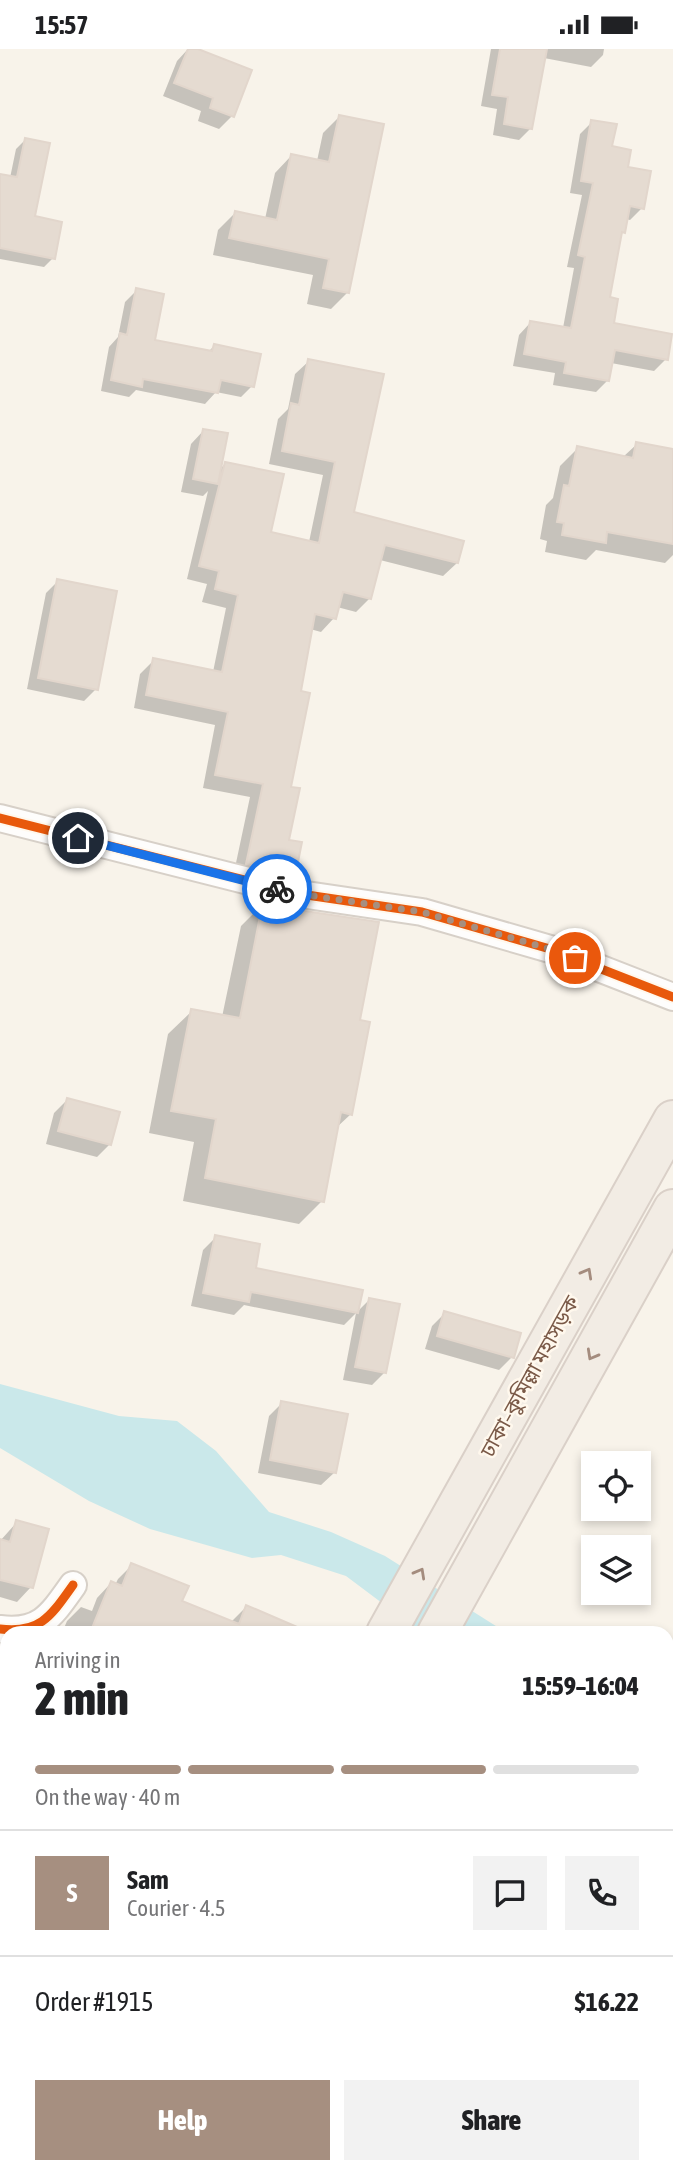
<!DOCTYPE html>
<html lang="en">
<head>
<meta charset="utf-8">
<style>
	:root { --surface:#fff; --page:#f2f2f2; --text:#202124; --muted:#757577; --line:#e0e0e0; --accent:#a68f80 }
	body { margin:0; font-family:"Asap Condensed","Noto Sans Bengali",sans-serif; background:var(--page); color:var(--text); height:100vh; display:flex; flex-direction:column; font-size:26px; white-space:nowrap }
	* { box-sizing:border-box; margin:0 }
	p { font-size:23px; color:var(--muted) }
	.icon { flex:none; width:38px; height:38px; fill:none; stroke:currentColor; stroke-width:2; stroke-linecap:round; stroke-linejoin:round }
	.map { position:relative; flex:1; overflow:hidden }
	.sheet { position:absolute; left:0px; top:1577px; width:674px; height:548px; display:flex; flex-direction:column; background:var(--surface); border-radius:21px 21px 0 0; box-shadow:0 4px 10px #0003 }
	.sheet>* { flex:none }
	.tools { position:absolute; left:581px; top:1402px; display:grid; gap:14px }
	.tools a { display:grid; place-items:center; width:70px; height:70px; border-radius:0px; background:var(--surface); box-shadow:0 4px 10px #0003; font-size:35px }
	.pin { position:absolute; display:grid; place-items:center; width:60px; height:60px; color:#fff; margin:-30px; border:4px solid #fff; border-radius:50%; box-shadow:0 2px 7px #0007 }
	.courier { position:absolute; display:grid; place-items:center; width:70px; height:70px; margin:-35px; border:5px solid #1a73e8; border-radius:50%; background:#fff; color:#222; box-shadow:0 2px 9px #0007 }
	.headline em { font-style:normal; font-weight:800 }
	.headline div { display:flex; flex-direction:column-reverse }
	.headline { display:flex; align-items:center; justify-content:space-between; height:119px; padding:0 35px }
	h1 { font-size:46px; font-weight:800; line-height:52px }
	.bar { display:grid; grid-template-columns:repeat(4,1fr); gap:10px 7px; align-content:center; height:84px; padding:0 35px }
	.bar i { height:9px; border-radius:5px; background:var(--line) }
	.bar .selected { background:var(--accent) }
	.bar p { grid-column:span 4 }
	.line { display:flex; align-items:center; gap:18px; padding:0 35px; border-top:2px solid var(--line) }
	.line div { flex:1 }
	.round { display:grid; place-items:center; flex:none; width:74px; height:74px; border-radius:0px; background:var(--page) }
	.primary-button { display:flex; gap:14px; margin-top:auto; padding:14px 35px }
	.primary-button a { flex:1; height:80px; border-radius:0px; background:var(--accent); color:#fff; font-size:28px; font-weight:800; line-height:80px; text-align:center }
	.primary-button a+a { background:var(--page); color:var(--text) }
	.status { display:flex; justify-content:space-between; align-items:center; height:49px; padding:0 35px; background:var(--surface); direction:ltr }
	.status svg { height:19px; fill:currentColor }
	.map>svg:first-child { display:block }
	.water { fill:#cae8ea }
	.shadow { fill:#0003 }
	.building { fill:#e5dbd1; stroke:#e2d6cc; stroke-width:2 }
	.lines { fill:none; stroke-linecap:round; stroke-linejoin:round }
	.minor-casing { stroke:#d7d0c8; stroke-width:30 }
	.trunk-casing { stroke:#dad0c8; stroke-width:42 }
	.minor { stroke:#fefdfc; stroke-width:26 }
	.trunk { stroke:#f2ece4; stroke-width:38 }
	.cycleway-casing { stroke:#fff8ed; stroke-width:13 }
	.cycleway { stroke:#e8590c; stroke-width:9 }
	.oneway { stroke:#a48c7e }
	.done { stroke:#a68f80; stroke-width:7; stroke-dasharray:0 12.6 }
	.route { stroke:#1a73e8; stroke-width:9 }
	.labels { text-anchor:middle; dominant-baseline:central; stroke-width:5; stroke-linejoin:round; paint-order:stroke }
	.street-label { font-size:21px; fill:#7a5947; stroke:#fff8ed }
</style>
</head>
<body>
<div class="status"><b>15:57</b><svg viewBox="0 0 49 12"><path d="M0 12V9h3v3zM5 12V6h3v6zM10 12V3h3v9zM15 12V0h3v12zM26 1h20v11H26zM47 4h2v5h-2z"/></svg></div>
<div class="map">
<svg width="673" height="2123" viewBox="0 0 673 2123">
	<rect width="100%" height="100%" fill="#f8f3ea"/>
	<path class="water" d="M0,1335L119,1367L177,1372L216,1402L269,1463L331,1483L385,1507L507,1584H422L346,1527L281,1506L252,1509L150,1480L89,1452L0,1399Z"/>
	<path class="shadow" d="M188,0H194L232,67L219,80L198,72L201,62L163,47L177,12Z
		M491,0H604L603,6L591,18L544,9L531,79L519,91L493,86L497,60L481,57Z
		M339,68L348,243L331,260L307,255L313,226L213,206L218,181L235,164L265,170L275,124L291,107L317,112L323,84Z
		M592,73L626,119L642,159L630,171L626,170L623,183L619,187L608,250L612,276L666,310L654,322L611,314L608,331L596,343L553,336L555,324L513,317L519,286L530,274L563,279L574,219L567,218L582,146L570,144L580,85Z
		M25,91L33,168L53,209L44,218L0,210V127L10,129L16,100Z
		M137,241L153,292L208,303L214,297L252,337L241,348L216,343L205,355L136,341L129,348L101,342L109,298L118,288L125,253Z
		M309,312L352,464L457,514L443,527L380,511L370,549L356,563L337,558L334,569L321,583L310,580L299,644L289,739L287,792L294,827L280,840L233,828L250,748L203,739L215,676L134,659L140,625L154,611L213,623L226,559L202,553L207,535L187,530L208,442L203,447L181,443L191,395L204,381L219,421L225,415L269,484L309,493L323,426L269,415L278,370L288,360L295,325Z
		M637,395L673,401V506L665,514L596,501L586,511L545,503L547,492L540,490L546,456L553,449L560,417L578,399L623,408Z
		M58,532L96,640L84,652L27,640L46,544Z
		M264,854L358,973L351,1065L336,1079L322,1152L299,1175L183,1152L194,1093L149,1084L168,985L192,962L222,968L241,877Z
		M67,1051L110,1095L97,1108L46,1095L54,1064Z
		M216,1188L254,1221L357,1263L369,1251L385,1323L372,1336L343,1331L356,1264L344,1276L244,1256L234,1266L191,1257L203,1201Z
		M445,1264L512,1308L499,1321L425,1300L432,1277Z
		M282,1354L335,1423L321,1436L258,1424L269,1367Z
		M17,1473L31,1538L17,1553L0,1548V1492Z
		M132,1516L180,1553L232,1572L246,1558L266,1584H62L67,1572L81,1558L92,1562L97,1549L111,1534L115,1536L118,1530Z
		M7,1604V1972L0,1981L6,1986L0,1994V1611Z
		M667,1734L673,1735V1762L667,1786Z
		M667,1806L673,1808V1908L667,1906Z
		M673,1963V2114L667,2111V1977H669Z
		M667,2115L673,2118V2123H651L638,2118H667Z
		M272,2118H322L329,2119V2123H271Z"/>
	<path class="building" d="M188,0H198L252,21L234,68L210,59L213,49L174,34Z
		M500,0H547L532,80L504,75L508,48L492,46Z
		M339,66L384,75L349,244L323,239L329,210L229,189L235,162L277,171L291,105L329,113Z
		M591,71L617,75L612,97L631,101L628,118L651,122L644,160L630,157L625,184L622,183L610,248L618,250L614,274L672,285L668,311L615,301L609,332L564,324L566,313L524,305L530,272L571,279L585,208L578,206L593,134L581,132Z
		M25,89L50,94L35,167L62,173L55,210L0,199V125L17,128Z
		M136,239L164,245L155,291L212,302L214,295L261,305L254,338L221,331L218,344L143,330L142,338L111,331L120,284L127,286Z
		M308,310L384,325L354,463L464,492L458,514L385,496L371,550L343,543L336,570L315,565L301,642L310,644L291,738L300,739L289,791L302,793L295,828L246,815L263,735L215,726L228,663L146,646L153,609L222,623L238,546L215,540L219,522L199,517L225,413L284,425L271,483L319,494L335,413L282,402L291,354L299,356Z
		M203,380L228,384L218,435L193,430Z
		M636,393L673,400V495L607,483L606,494L562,486L564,474L557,473L564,436L569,437L577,397L633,409Z
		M57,530L117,542L98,641L38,629Z
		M263,852L298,861L379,873L360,971L370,973L352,1066L341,1063L324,1153L205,1129L216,1070L171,1062L191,960L240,969Z
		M67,1049L120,1063L111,1096L58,1082Z
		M215,1186L260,1195L256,1219L363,1241L358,1264L251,1243L249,1253L203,1244Z
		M369,1249L400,1255L386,1324L355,1318Z
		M444,1262L521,1284L514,1309L437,1287Z
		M281,1352L348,1365L336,1424L270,1411Z
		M16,1471L49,1480L33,1539L0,1531V1490L10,1493Z
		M131,1514L189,1537L182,1552L239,1575L246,1556L311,1584H90L111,1532L122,1537Z"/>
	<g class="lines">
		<g class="minor-casing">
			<path id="minor" d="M0,769L300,845L422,863L550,900L673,948
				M0,1580C40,1585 51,1567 73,1536"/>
		</g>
		<g class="trunk-casing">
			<path id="trunk" d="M386,1584L673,1071
				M437,1584L673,1160
				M0,2024L7,2016
				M15,2123L20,2118
				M83,2123L88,2118"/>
		</g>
		<use href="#minor" class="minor"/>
		<use href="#trunk" class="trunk"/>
		<g class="cycleway-casing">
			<path id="cycleway" d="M0,769L300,845L422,863L550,900L673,948
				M0,1580C40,1585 51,1567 73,1536"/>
		</g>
		<use href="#cycleway" class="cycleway"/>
	</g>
	<defs><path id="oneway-chevron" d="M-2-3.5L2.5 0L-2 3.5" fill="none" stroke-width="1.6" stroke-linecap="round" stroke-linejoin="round" transform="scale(1.75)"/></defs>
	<g class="oneway">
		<use href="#oneway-chevron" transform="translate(587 1224) rotate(-61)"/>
		<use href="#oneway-chevron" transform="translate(592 1306) rotate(119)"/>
		<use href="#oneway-chevron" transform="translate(420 1524) rotate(-61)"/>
	</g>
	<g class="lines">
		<path class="done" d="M277,840L300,845L422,863L550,900L575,909"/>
		<path class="route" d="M78,789L277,840"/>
	</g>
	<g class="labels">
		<g class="street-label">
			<text transform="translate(529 1327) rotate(-61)">ঢাকা–কুমিল্লা মহাসড়ক</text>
		</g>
	</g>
</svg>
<div class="tools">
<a><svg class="icon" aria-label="locate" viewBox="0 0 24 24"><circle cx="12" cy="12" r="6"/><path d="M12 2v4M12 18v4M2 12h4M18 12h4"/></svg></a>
<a><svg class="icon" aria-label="layers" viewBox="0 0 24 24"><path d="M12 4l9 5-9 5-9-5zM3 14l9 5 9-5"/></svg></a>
</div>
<div class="pin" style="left:575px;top:909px;background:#ea580c"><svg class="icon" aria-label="bag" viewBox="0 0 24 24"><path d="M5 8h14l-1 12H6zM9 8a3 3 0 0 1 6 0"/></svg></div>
<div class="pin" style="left:78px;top:789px;background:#1f2937"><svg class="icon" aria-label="home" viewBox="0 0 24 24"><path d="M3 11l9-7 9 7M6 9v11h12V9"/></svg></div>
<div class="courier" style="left:277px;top:840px"><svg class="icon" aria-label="bike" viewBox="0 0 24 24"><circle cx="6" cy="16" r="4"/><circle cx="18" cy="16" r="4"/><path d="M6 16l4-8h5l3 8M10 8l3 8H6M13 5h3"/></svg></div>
<section class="sheet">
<div class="headline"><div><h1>2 min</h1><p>Arriving in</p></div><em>15:59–16:04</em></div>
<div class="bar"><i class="selected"></i><i class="selected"></i><i class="selected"></i><i></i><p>On the way · 40 m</p></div>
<div class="line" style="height:126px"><b class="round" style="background:var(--accent);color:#fff">S</b><div><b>Sam</b><p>Courier · 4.5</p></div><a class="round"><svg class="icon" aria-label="chat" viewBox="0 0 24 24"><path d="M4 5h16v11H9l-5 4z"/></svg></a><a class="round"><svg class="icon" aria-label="phone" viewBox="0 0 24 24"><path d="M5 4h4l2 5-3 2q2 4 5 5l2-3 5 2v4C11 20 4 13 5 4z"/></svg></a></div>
<div class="line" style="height:91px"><div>Order #1915</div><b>$16.22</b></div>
<div class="primary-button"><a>Help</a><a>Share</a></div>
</section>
</div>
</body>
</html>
